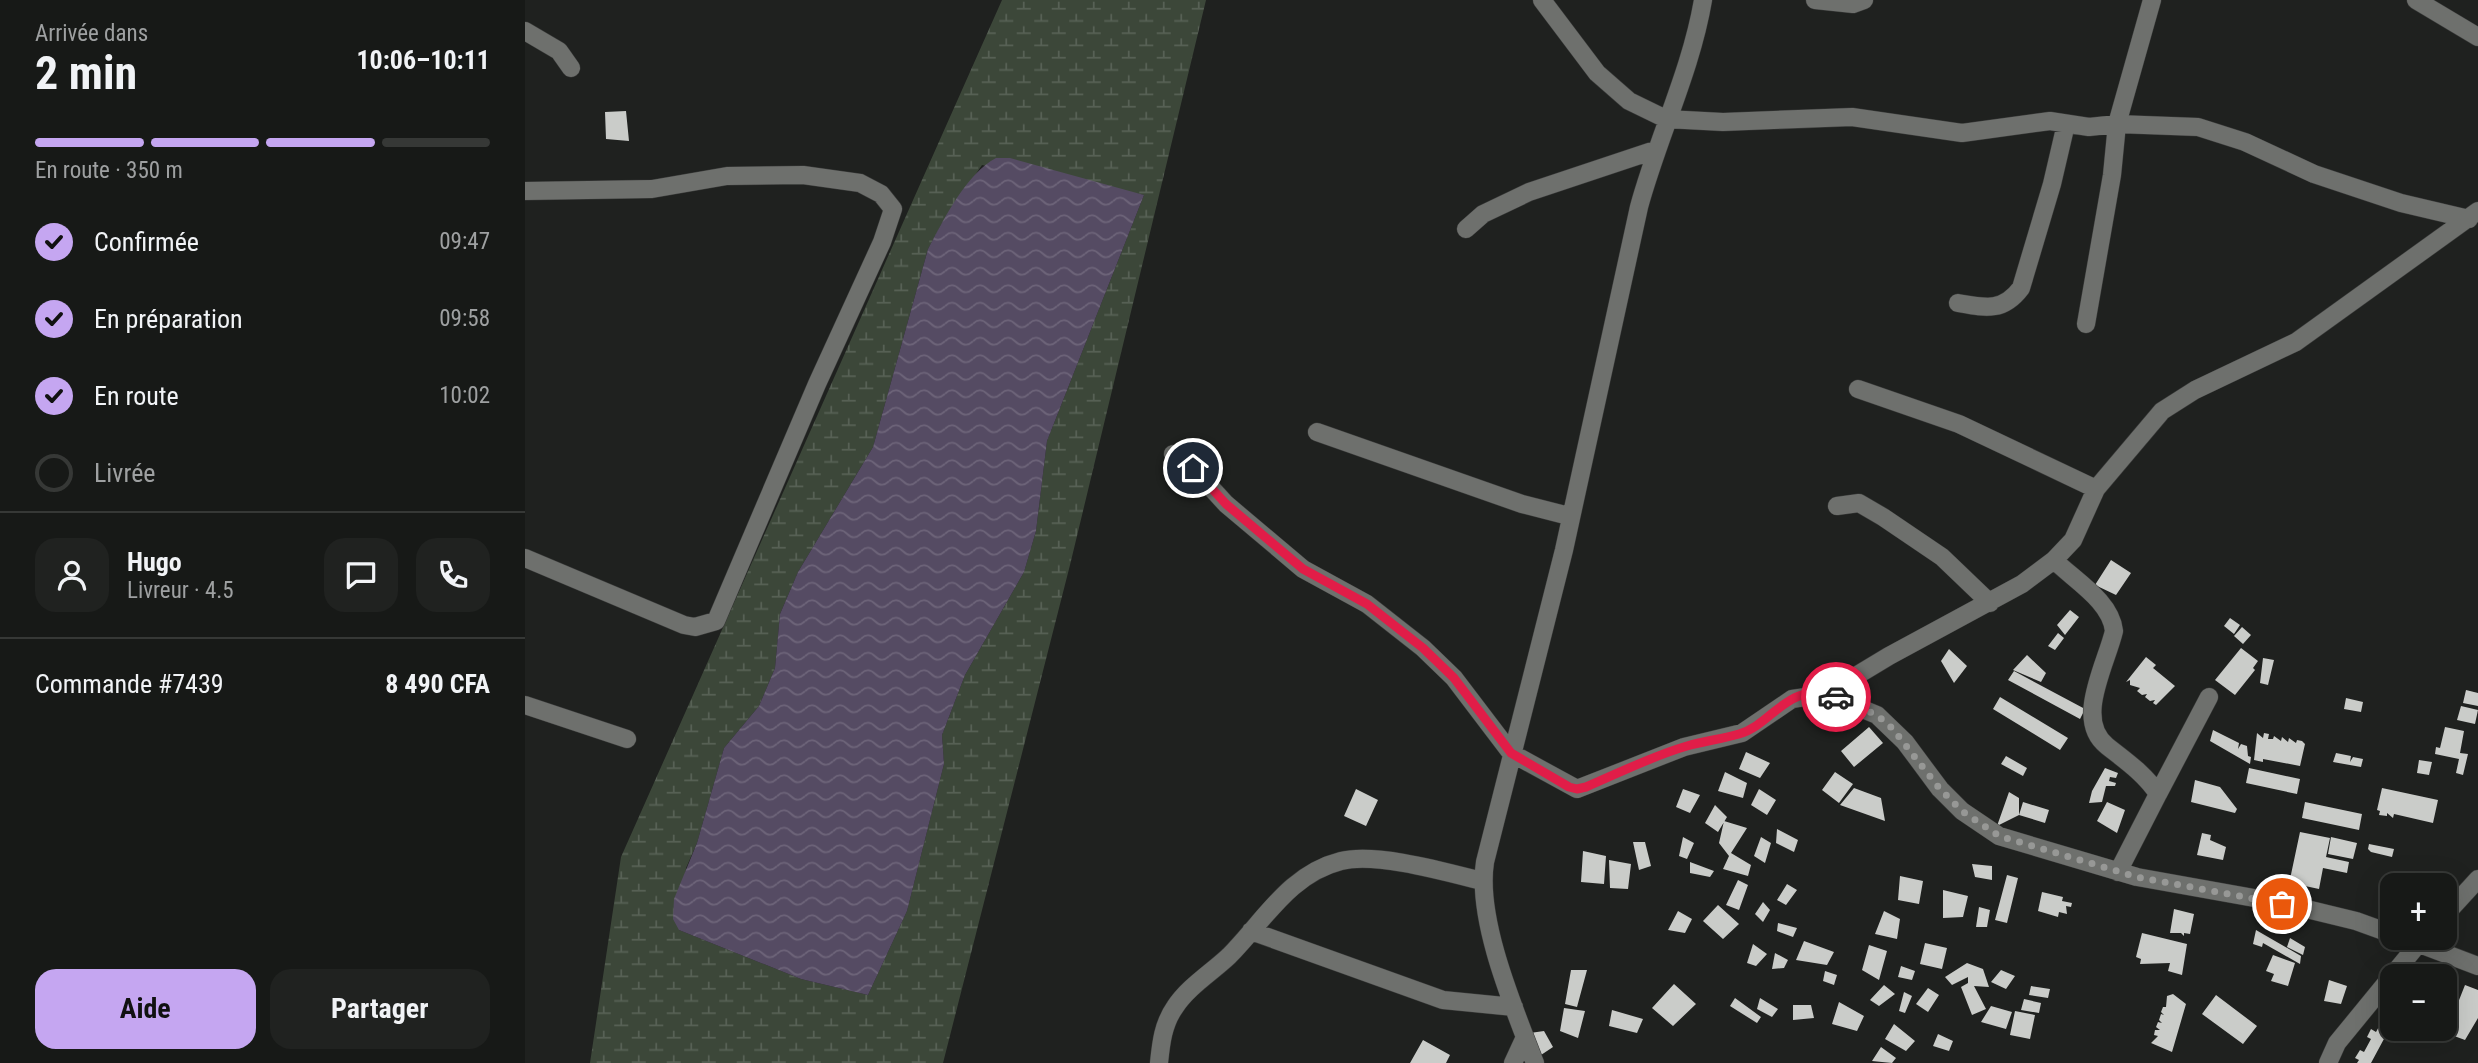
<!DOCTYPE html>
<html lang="fr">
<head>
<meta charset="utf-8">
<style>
	:root { --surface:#171917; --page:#202220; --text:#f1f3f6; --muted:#9ea0a1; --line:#363836; --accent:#c5a6f1 }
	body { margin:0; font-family:"Roboto Condensed",sans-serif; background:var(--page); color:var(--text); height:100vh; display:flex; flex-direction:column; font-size:26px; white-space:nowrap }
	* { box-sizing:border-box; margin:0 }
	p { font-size:23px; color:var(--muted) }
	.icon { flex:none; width:38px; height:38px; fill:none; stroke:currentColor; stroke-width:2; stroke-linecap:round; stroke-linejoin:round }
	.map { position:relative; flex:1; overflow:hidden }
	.sheet { display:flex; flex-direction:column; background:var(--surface); width:525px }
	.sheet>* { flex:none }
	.controls { position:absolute; left:1855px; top:873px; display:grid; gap:14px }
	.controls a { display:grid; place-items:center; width:77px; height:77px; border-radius:14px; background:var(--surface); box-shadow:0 7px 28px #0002,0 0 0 2px var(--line); font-size:35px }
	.pin { position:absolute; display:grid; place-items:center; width:60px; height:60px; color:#fff; margin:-30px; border:4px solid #fff; border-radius:50%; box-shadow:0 2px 7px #0007 }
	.courier { position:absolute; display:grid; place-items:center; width:70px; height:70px; margin:-35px; border:5px solid #e11d48; border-radius:50%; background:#fff; color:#222; box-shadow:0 2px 9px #0007 }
	.overview em { font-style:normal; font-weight:700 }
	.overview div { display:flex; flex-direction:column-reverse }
	.overview { display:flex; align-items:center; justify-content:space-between; height:119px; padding:0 35px }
	h1 { font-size:46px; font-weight:700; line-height:52px }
	.bar { display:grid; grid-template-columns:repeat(4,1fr); gap:10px 7px; align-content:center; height:84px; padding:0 35px }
	.bar i { height:9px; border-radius:5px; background:var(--line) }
	.bar .on { background:var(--accent) }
	.bar p { grid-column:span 4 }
	.line { display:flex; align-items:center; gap:18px; padding:0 35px; border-top:2px solid var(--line) }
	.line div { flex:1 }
	.round { display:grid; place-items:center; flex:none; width:74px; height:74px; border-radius:21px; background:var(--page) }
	ol { padding:0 35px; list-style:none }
	li { display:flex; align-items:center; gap:21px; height:77px }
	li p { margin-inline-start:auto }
	li .icon { padding:7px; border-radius:50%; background:var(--accent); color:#111; stroke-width:4 }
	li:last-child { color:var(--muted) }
	li i { width:38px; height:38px; border:4px solid var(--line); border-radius:50% }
	.cta { display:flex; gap:14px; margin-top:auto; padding:14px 35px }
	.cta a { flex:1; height:80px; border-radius:21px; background:var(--accent); color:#111; font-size:28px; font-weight:700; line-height:80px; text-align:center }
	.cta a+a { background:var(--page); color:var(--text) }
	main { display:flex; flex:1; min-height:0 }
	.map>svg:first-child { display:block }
	.wetland { fill:url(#wetland-marsh); fill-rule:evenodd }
	.water { fill:url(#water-waves) }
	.building { fill:#caccc9 }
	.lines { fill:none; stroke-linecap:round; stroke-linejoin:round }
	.minor-casing { stroke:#3a3b3a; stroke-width:19 }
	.minor { stroke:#6e706d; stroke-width:18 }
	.done { stroke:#979896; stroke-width:7; stroke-dasharray:0 12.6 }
	.route { stroke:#e11d48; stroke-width:9 }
</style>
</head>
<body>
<main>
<section class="sheet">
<div class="overview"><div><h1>2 min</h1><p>Arrivée dans</p></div><em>10:06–10:11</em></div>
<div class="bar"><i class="on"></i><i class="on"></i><i class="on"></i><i></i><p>En route · 350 m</p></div>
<ol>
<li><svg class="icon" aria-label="check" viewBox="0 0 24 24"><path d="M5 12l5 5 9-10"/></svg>Confirmée<p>09:47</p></li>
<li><svg class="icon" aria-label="check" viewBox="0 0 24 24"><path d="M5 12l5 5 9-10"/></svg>En préparation<p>09:58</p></li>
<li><svg class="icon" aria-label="check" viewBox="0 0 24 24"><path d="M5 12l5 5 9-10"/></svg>En route<p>10:02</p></li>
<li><i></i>Livrée</li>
</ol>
<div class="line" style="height:126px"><a class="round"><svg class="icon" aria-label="person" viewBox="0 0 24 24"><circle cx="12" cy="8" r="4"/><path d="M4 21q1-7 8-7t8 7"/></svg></a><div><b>Hugo</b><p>Livreur · 4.5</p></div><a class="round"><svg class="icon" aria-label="chat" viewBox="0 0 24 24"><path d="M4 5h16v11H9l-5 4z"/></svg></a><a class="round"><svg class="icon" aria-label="phone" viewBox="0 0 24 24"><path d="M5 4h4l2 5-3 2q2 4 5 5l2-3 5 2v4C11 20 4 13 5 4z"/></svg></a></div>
<div class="line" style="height:91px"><div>Commande #7439</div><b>8 490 CFA</b></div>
<div class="cta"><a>Aide</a><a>Partager</a></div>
</section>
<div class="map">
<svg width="1953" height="1063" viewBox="0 0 1953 1063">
	<defs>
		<pattern id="wetland-marsh" width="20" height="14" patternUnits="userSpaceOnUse" patternTransform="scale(1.75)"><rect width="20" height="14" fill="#3c4739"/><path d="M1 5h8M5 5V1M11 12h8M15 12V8" fill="none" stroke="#576155"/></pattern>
		<pattern id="water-waves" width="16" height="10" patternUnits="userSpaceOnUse" patternTransform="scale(1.75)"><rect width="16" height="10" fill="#554b63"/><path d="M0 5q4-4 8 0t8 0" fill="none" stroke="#6d6479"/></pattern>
	</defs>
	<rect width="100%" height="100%" fill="#1f211f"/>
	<path class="wetland" d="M477,0H681L545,565L418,1063H65L96,857ZM457,165L619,195L522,441L511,531L499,572L440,675L417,735L419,764L382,911L343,995L276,979L154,930L161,868L172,843L199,748L234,706L250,668L255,614L273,572L348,447L403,249L416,225Z"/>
	<path class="water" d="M471,158H485L619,195L522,441L511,531L499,572L440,675L417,735L419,764L382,911L343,995L276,979L154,930L148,919L149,899L172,843L199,748L234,706L250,668L255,614L273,572L348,447L403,249C419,219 441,174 471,158Z"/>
	<path class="building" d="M101,111L104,141L81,139L80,112Z
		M1586,560L1606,573L1591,595L1570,585Z
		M1545,610L1554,617L1540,635L1532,625Z
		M1705,618L1715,625L1709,634L1699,626Z
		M1717,627L1726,635L1718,644L1709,636Z
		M1533,633L1539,638L1530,650L1523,646Z
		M1716,648L1733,661L1728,668L1730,670L1710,695L1690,680Z
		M1424,649L1442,666L1429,683L1416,661Z
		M1502,655L1521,673L1516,682L1488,670Z
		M1621,657L1631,665L1628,668L1650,686L1631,705L1628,703L1630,700L1625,701L1620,697L1622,694L1617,695L1612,691L1615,688L1605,685V680L1601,682Z
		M1738,658L1749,660L1743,685L1735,683Z
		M1489,671L1560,709L1555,719L1483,680Z
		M1941,690L1953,693V706L1938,703Z
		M1475,697L1543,738L1535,750L1468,709Z
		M1821,698L1838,702L1836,712L1819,709Z
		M1936,706L1953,710L1950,724L1932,720Z
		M1344,727L1358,743L1329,767L1316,751Z
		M1920,727L1939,731L1935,753L1943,754L1938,775L1931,773L1934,759L1910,754L1911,747L1915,748Z
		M1688,730L1714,743L1713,749L1716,744L1722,746L1723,756L1726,757L1725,764L1685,741Z
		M1732,733L1738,738L1739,733L1744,734L1743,739H1748L1749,736L1756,741L1757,737L1763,742L1764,738L1771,743L1772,740L1777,741L1780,744L1775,766L1738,759V762L1729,760Z
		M1221,752L1245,763L1235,778L1214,769Z
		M1811,753L1826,756L1825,762L1828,757L1838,759L1836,767L1808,762Z
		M1481,756L1502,768L1498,776L1476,764Z
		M1894,760L1907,762L1904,775L1892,773Z
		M1580,768L1593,773L1591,778L1585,777L1584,781L1591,783L1590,786H1581L1577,802L1564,803L1567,791Z
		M1724,768L1775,779L1772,794L1721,783Z
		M1200,772L1222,783L1218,798L1193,791Z
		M1310,772L1328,784L1314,803L1297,790Z
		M1670,780L1695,787L1712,809L1710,813L1666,802Z
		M1329,788L1356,798L1360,821L1315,805Z
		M1857,788L1913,800L1908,823L1869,814L1868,818L1862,813V816L1854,815L1855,811L1852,810Z
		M831,789L853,800L841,826L819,816Z
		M1158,789L1175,795L1165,813L1151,807Z
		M1234,789L1251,800L1242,815L1226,805Z
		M1484,792L1494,798V815L1472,826Z
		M1498,802L1524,810L1520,823L1494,815Z
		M1582,802L1600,810L1592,833L1572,821Z
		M1780,802L1837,814L1834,830L1777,818Z
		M1190,805L1202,817L1193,832L1180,823Z
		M1199,821L1222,828L1206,853L1226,865L1223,876L1198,869L1204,856L1194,843Z
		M1252,829L1273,840L1269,852L1251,843Z
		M1775,832L1805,838L1801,857L1824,862L1822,873L1798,868L1794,889L1780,886L1777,902L1761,898Z
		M1677,833L1686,835L1685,840L1701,847L1698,860L1672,855Z
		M1158,837L1169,843L1162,859L1154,856Z
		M1236,837L1246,843L1240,863L1229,856Z
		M1806,837L1832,843L1828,859L1803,854Z
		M1108,842H1120L1126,866L1114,870Z
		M1844,844L1869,849L1867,857L1846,852L1843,849Z
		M1058,851L1081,856L1079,884L1056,882Z
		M1084,860L1106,864L1103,889L1085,888Z
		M1165,862L1189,871L1185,877L1165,873Z
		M1447,864L1467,866V880L1450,877Z
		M1482,875L1493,878L1482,923L1470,920Z
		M1375,876L1398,881L1394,904L1373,900Z
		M1213,880L1223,885L1214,910L1201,905Z
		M1262,884L1272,890L1261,905L1252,900Z
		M1418,890L1443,896L1438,917L1418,918Z
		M1517,892L1538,897L1537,901L1547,903L1546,907L1541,906L1542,914L1534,912L1533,917L1513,911Z
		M1238,902L1245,910L1238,922L1230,914Z
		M1193,905L1214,924L1198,939L1178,921Z
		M1454,907L1465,910L1462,927H1451Z
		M1649,909L1669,914L1665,934L1659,933V936L1656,933H1645Z
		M1153,911L1167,919L1160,933L1143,930Z
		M1359,911L1375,919L1372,939L1350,934Z
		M1253,923L1272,928L1268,937L1252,931Z
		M1731,930L1776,956L1775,964L1738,943L1737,947L1728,944Z
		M1617,933L1662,944L1657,975L1643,971L1645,963L1615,964L1616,959L1611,957Z
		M1765,938L1780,947L1778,955L1762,947Z
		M1279,941L1309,952L1302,965L1271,960Z
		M1400,943L1422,948L1417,969L1395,964Z
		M1228,944L1242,954L1231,966L1222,963Z
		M1344,945L1362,951L1354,980L1337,970Z
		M1250,953L1263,960L1259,968L1247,969Z
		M1748,955L1770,963L1763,986L1746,981L1749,974L1741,971Z
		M1442,963L1458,969L1464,987L1449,986L1461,1009L1447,1015L1436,987L1443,983V977L1427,985L1420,977Z
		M1376,966L1390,971L1387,980L1373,977Z
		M1046,970H1062L1052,1007L1040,1004Z
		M1476,970L1490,976L1481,989L1466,982Z
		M1300,971L1312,975L1309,985L1298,981Z
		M1804,980L1822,986L1816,1004L1799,1001Z
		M1149,984L1171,1004L1148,1026L1127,1008Z
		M1359,985L1370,994L1354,1006L1345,1000Z
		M1940,985L1953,990V1018L1940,1040L1921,1033Z
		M1506,986L1525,989L1523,998L1504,995Z
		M1403,988L1414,995L1403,1012L1391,1004Z
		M1379,992L1387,996L1380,1013L1374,1011Z
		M1648,994L1661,1004L1647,1052L1626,1043L1633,1036L1629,1035L1630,1030H1635L1631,1027L1633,1022L1637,1023L1634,1020L1636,1014L1639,1015L1636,1012L1638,1007H1641L1642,996Z
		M1691,995L1732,1026L1718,1044L1677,1014Z
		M1210,998L1236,1017L1232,1023L1205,1006Z
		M1235,998L1253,1009L1247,1017L1232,1009Z
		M1499,999L1516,1003L1514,1013L1496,1010Z
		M1314,1002L1339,1016L1332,1031L1307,1024Z
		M1268,1005H1286L1289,1018L1268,1020Z
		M1466,1006L1487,1012L1481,1029L1456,1022Z
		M1039,1008L1060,1011L1053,1038L1035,1031Z
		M1087,1010L1118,1019L1112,1033L1084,1026Z
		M1490,1011L1510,1015L1505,1039L1485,1035Z
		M1862,1012L1867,1015V1024L1846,1063H1832L1834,1060L1830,1058L1835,1050L1839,1052L1846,1039L1842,1037L1846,1029L1851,1032Z
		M1369,1024L1390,1041L1381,1051L1360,1039Z
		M1019,1031L1028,1047L1013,1057L1005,1033Z
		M1413,1034L1428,1041L1424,1051L1408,1046Z
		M898,1040L925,1055L921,1063H885Z
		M1356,1047L1371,1058L1367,1063L1347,1061Z"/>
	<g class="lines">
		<g class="minor-casing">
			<path id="minor" d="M1017,0L1072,73L1104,101L1141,119L1198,122L1327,117L1437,133L1525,121L1564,127L1592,124L1673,127L1720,142L1789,174L1876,203L1944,219
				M1290,0L1328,4L1339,0
				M1891,0L1953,37
				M0,31L34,51L46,68
				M0,191L127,189L202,176L278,175L335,183L356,194L368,209L357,242L292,384L191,621L170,627L159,625L0,558
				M941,229L958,214L1004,192L1130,150
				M1433,303C1461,308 1478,312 1496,288L1527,184L1541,124
				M1561,324L1587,175L1592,124L1627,0
				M1333,389L1434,424L1571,489
				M792,432L997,504L1044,516
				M648,454L668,468L701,504L778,569L842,604L898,648L929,678L986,753
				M1312,506L1334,503L1358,517L1417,557L1465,603
				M1529,560C1549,580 1586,601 1589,631C1581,665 1549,720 1582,746C1601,761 1620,774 1633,794L1593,872
				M1301,694L1364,656L1497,584L1529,560L1548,540L1571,489L1637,411L1670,390L1771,342L1953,211
				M0,705L102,739
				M986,753L1052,789L1159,747L1217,733L1267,699L1301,694L1352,715L1380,742L1415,789L1437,811L1474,836L1612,877L1757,903L1831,921L1867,934
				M1633,794L1684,697
				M1920,915L1953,879
				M726,931L918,1000L989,1007
				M1879,938L1953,966
				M634,1063C636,1043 638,1024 650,1007C663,987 686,973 704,956C739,921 764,874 816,861C851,852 921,872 957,881
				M988,1063L1000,1037
				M1010,1063C989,1008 951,920 960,862L1039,550L1114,207C1133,137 1166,71 1178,0
				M1803,1063L1812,1043L1898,938"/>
		</g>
		<use href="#minor" class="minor"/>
	</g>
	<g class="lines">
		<path class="done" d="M1311,697L1352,715L1367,728L1415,789L1437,811L1474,836L1612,877L1757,904"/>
		<path class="route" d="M668,468L701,504L778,569L842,604L898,648L929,678L986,753L1044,787L1052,789L1061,787C1094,773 1127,756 1162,746C1179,741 1197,739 1214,734C1249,724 1262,680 1311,697"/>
	</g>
</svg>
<div class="controls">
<a>+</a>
<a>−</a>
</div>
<div class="pin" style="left:1757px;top:904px;background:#ea580c"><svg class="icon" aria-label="bag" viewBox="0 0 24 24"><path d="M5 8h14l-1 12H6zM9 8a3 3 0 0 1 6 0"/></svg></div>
<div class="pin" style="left:668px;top:468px;background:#1f2937"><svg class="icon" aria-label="home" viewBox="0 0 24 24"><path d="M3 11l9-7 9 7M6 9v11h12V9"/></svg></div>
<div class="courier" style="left:1311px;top:697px"><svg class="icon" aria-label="car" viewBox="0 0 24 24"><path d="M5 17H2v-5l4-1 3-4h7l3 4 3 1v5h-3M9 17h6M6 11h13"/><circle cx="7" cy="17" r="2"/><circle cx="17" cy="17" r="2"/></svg></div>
</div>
</main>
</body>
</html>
